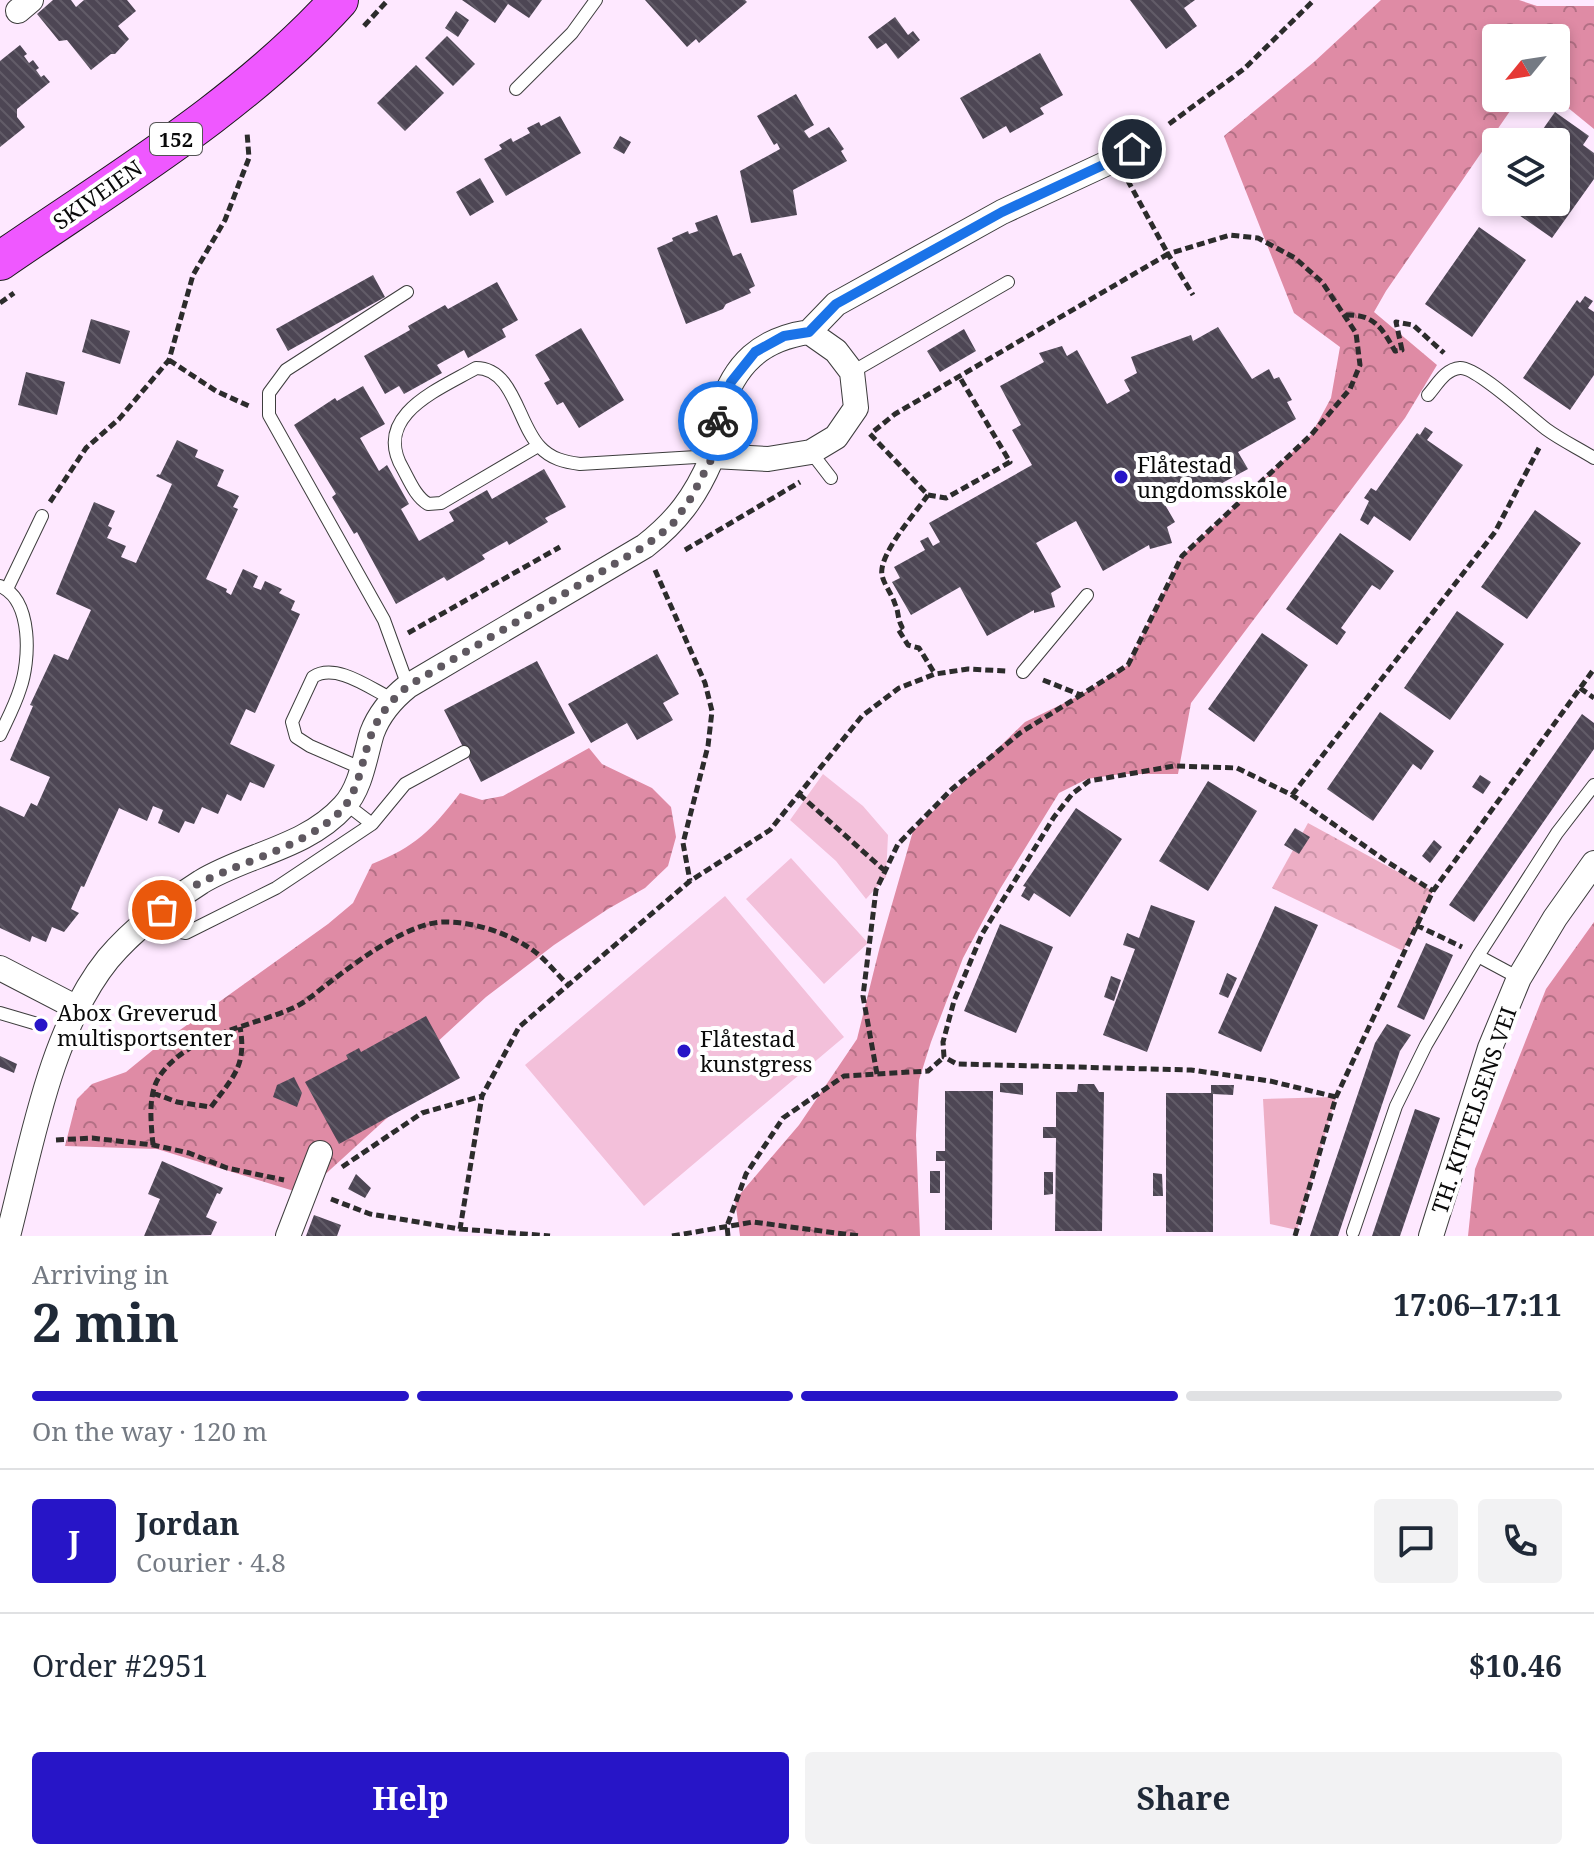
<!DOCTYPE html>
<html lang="en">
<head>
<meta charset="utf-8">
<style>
	:root { --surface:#fff; --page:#f2f2f3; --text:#1f2937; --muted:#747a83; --line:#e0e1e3; --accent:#2715c7 }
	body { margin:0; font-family:"Noto Serif",serif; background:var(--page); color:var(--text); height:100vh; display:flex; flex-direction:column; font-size:30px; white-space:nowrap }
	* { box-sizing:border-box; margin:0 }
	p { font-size:26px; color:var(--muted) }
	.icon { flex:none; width:44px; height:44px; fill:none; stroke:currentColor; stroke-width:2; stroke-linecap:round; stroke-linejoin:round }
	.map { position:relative; height:1236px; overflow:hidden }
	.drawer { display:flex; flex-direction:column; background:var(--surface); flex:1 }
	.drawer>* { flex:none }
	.needle { width:52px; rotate:240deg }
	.tools { position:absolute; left:1482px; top:24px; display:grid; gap:16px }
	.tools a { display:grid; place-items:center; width:88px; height:88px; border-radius:8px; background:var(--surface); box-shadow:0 4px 12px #0003; font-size:40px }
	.pin { position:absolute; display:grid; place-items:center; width:68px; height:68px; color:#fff; margin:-34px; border:4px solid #fff; border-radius:50%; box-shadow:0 2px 8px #0007 }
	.courier { position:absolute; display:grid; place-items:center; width:80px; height:80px; margin:-40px; border:6px solid #1a73e8; border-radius:50%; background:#fff; color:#222; box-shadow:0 2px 10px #0007 }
	.headline em { font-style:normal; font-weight:700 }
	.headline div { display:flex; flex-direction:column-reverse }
	.headline { display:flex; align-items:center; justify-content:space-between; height:136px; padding:0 32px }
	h1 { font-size:52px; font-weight:700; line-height:60px }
	.bar { display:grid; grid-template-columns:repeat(4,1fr); gap:12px 8px; align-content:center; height:96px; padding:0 32px }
	.bar i { height:10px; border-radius:6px; background:var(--line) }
	.bar .selected { background:var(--accent) }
	.bar p { grid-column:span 4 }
	.line { display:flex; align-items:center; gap:20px; padding:0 32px; border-top:2px solid var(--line) }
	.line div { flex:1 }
	.round { display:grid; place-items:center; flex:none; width:84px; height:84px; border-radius:8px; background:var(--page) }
	.button { display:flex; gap:16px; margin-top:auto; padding:16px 32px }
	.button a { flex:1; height:92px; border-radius:8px; background:var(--accent); color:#fff; font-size:32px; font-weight:700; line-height:92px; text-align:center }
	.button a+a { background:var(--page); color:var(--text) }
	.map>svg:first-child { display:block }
	.grass { fill:#edaec5 }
	.forest { fill:url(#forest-crowns) }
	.park { fill:url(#park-crowns) }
	.pitch { fill:#f3c0da }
	.building { fill:url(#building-back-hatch) }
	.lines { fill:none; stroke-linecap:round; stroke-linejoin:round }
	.service-casing { stroke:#3d3d3d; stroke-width:14 }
	.minor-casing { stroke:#3d3d3d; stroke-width:26 }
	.primary-casing { stroke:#1b1b1b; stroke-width:40 }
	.path { stroke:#2c2c2c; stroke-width:5; stroke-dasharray:8 4; stroke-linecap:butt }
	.service { stroke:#fff; stroke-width:12 }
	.minor { stroke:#fff; stroke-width:24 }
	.primary { stroke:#ef58ff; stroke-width:38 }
	.done { stroke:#5f5860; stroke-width:8; stroke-dasharray:0 14.4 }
	.route { stroke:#1a73e8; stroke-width:10 }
	.poi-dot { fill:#2715c7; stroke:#fff; stroke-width:3 }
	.labels { text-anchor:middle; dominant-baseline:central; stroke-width:8; stroke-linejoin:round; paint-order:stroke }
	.shield { fill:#fff; stroke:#545454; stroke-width:2 }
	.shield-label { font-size:20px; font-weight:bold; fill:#0a0a0a }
	.street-label { font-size:22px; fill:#0a0a0a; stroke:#fff }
	.poi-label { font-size:22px; fill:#0a0a0a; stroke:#fff; text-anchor:start }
</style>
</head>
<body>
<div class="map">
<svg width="1594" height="1236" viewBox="0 0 1594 1236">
	<defs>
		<pattern id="forest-crowns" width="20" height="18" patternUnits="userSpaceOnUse" patternTransform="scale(2)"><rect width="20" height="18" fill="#df8ba5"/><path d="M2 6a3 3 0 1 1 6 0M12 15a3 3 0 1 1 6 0" fill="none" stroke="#b37085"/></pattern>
		<pattern id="park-crowns" width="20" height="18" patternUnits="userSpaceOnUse" patternTransform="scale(2)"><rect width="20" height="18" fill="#edaec5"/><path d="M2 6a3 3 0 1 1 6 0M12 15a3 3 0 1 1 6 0" fill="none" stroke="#ca94a8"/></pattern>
		<pattern id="building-back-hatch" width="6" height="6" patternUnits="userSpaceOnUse" patternTransform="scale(2)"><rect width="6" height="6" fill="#4d4654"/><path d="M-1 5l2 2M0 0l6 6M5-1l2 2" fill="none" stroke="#625c68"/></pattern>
	</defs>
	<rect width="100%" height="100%" fill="#fee8ff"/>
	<path class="grass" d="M1336,1097L1297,1230L1270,1224L1263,1099Z"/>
	<path class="forest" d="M1381,0H1519L1537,6H1594V129L1556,98V38H1496V98H1519L1386,291L1374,312L1437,365L1405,418L1191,703L1178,774H1121L1087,779L1059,793L1000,889L963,958L931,1042L919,1080L916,1135L920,1236H740L735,1200L799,1125L857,1039L880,946L913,831L1025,722L1081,695L1128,665L1182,556L1311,435L1331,398L1340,347L1294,313L1224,136L1314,62Z
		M589,748L602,764L652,788L671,807L676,837L668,866L645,888L608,909L554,945L486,997L434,1045L387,1118L320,1179L294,1191L157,1149L65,1146L77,1099L92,1084L126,1072L159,1045L328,924L353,903L372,864C415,847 432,830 460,793L482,800L503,796Z
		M1594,922V1236H1468L1475,1169L1546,989Z"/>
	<path class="park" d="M1308,823L1433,891L1403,951L1272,888Z"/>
	<path class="pitch" d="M823,774L863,806L888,835L886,877L866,899L836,861L790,820Z
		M791,858L868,943L824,984L746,899Z
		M725,896L844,1037L644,1206L525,1065Z"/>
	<path class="building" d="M53,0H71L76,7L84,0H127L136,11L118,26L129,39L115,54H111L91,70L67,40L59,41L37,14Z
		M462,0H542L529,18L508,4L495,23Z
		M645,0H745L747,2L699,43L696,39L687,47Z
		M1130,0H1195L1184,8L1197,26L1166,49Z
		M456,11L469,20L458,37L445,28Z
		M895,17L908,35L913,31L920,40L898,59L886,43L877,49L868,37Z
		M447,36L475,64L453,86L425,58Z
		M20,45L27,54L24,56L29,63L33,60L39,68L36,70L41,77L44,75L50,82L17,109V117L25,127L0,147V61Z
		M1040,53L1063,95L1040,108L1044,114L1010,133L1006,126L983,139L960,98Z
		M416,65L444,93L405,131L377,103Z
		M796,94L814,125L804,131L809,138L829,127L844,149L841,151L847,161L793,190L797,215L751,223L740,171L780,149L777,143L774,145L757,116Z
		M1555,112L1589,136L1583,145L1594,153V179L1552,238L1506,206L1508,202H1556V142H1540L1536,139Z
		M560,116L581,153L506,196L484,159L502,149L499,145L511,138L513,142L530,133L527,128L539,122L541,126Z
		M1502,131L1518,142H1496V156L1488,151Z
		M620,136L631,142L624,154L613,148Z
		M480,178L494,202L470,216L456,192Z
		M717,215L733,256L741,253L755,286L749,289L751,293L726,304L723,309L686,324L657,248L673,241L672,238L688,231L689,234L698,231L695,223Z
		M1479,227L1526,260L1472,337L1425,304Z
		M373,275L385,297L288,351L276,329Z
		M497,282L518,320L502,329L506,337L468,358L464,350L437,365L442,373L404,394L399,386L385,394L364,356L410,330L408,326L445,305L448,309Z
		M1585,296L1593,301L1588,308L1594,312V375L1570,410L1523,378L1577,300L1580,303Z
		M91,319L130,331L120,364L82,352Z
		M1218,327L1252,379L1269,369L1274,379L1279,377L1292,400L1287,402L1296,419L1238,452L1248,469L1200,495L1195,486L1164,503L1175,522L1167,527L1172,543L1150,549L1149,545L1103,571L1076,521L1036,543L1061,587L1051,593L1055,607L1034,613V610L987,636L960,587L911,615L892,582L900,578L894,567L925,550L920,541L928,537L933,546L940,542L929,523L1032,465L1012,430L1021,425L1000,386L1044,362L1039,353L1062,346L1067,356L1077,350L1107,404L1130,391L1124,380L1137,373L1131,357L1191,335L1193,341Z
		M581,328L624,400L579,428L563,402L557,405L544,383L550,380L535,355Z
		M964,329L976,351L940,372L927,351Z
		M26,372L65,382L57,415L18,405Z
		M363,386L385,424L360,438L379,471L387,465L409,504L401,509L419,541L454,521L449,512L487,490L492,499L544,469L566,507L545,518L548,522L509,545L507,541L482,555L485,559L447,581L444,577L396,604L357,532L354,534L332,497L336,494L294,425L335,398L337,401Z
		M1425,427L1433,432L1427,440L1463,465L1410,541L1374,516L1368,525L1360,520L1369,501L1364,498L1371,488L1376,491L1417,433L1420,435Z
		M177,440L198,450L195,457L224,470L217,486L239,496L233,507L238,509L206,579L227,589L226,592L231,595L243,569L258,576L253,587L261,590L265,581L282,589L279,593L295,601L291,610L300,614L255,713L246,709L230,744L275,765L264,788L250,782L241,801L227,794L218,814L202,807L194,824L185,821L179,833L158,823L163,810L153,806L147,821L119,808L84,887L81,886L71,909L79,913L64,932L52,927L46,942L32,936L30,942L0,928V806L24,817L31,803L37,806L50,777L10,760L33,706L30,705L54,654L68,660L91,610L56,594L94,502L115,511L108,526L112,528L107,538L126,546L121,557L136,563L172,484L156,476L158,474L160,475Z
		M1535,510L1581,543L1527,619L1481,587Z
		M1340,533L1394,571L1380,590L1372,585L1341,628L1346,632L1337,645L1286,609Z
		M1457,611L1504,644L1450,720L1404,688Z
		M1262,633L1308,665L1254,742L1208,709Z
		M657,654L679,694L663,703L673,720L637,740L627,723L591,743L568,704Z
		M537,661L575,733L481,782L444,710Z
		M1380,712L1434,751L1421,770L1413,764L1373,821L1327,789Z
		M1582,714L1594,723V749L1474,922L1449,905Z
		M1480,775L1491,782L1483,794L1472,787Z
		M1208,781L1257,811L1208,891L1159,861Z
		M1076,808L1122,839L1070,917L1034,893L1029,901L1021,896L1026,887L1023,886Z
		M1295,828L1310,837L1299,854L1284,845Z
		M1434,840L1442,847L1430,863L1422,856Z
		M1151,905L1195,921L1147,1052L1103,1035L1135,949L1123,945L1127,933L1139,938Z
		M1275,906L1318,925L1261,1052L1218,1033Z
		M1000,924L1053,947L1016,1033L964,1011Z
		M1426,943L1453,955L1424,1020L1397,1007Z
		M1227,973L1237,978L1228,998L1219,994Z
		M1111,976L1121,980L1114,1001L1104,997Z
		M426,1016L460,1078L339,1144L305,1082L348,1059L346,1055L359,1048L361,1052Z
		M1387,1024L1411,1035L1400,1051L1338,1236H1310L1375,1043Z
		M0,1056L17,1064L14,1073L0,1067Z
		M294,1077L302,1093L297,1107L273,1097L277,1085Z
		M1000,1083H1023V1095L1000,1092Z
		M1078,1084H1094L1099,1092H1104L1102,1231H1055L1056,1138H1043V1127H1056V1092H1077Z
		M1211,1085H1234L1233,1095L1213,1094V1232H1166V1093H1211Z
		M945,1091H993L992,1230H945V1161H936V1151H945Z
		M1415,1109L1440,1118L1400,1236H1372Z
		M162,1161L223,1188L220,1194L217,1193L206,1217L217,1222L211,1235L144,1236L160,1199L148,1194Z
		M930,1171H940V1193H930Z
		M1044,1172H1053V1194L1044,1195Z
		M1153,1173L1162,1174L1163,1196H1153Z
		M356,1174L371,1188L365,1198L348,1189Z
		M314,1215L341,1225L337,1236H306Z"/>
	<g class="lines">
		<g class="service-casing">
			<path id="service" d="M516,89L572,33L596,0
				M407,292L286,370L269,393V415L384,620L408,686
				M852,372L1008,282
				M1428,395C1437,385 1445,369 1460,368C1477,367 1530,417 1546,429C1561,440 1578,448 1594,458
				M538,446L441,503L428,504C416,497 410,482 403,469C371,415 440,389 476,368C514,368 518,425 540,447C551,459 565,462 580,464L713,456
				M811,452L831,478
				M0,586C33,600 30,661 20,689C15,705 7,720 0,735
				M7,589L42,516
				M1023,672L1087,595
				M363,769L310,746L296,737L292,722L313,677C336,662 371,689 392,699
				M346,804L372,824L405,784L464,752
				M142,925L186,933L276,888L372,824
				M1478,956L1519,978
				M0,1013L34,1023
				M1353,1232L1396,1106L1426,1045L1478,956L1557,833L1594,785"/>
		</g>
		<g class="minor-casing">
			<path id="minor" d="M18,11L31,0
				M809,332L836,304L1002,212L1116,159L1149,138
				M0,968L77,1008
				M8,1236C31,1148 50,1031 108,959C134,928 167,904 201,882C247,854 306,848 344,806C361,788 365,756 372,733C379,714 393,698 408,686L645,546C677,521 695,497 711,460C718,445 715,427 720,411C734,364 761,339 809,332L836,351L852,372L856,408L836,437L811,452L768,459L713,456
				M288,1236L320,1153
				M1431,1236L1490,1048L1519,978L1555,918L1594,863"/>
		</g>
		<g class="primary-casing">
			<path id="primary" d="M0,261C116,181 243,106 339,0"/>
		</g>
		<path class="path" d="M364,26L388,0
			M1169,124L1244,69L1314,0
			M0,303L14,293
			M1346,315C1374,314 1382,328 1395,351L1402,350L1396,322L1413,325L1444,353
			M169,360L216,391L251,407
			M874,431L895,414L1168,254L1128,181
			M870,434L928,495L946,498L1010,462L959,376
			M928,495C916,512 878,555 882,575C884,585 892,594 895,604C899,612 897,618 902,627L898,629L908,645L919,648L935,674
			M50,502L86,448L119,419L169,360L193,275L225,220L249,158L247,132
			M685,550L800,482
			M655,570L705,683L712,711L708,746L683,843L690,881
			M408,633L560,547
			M1043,680L1081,695L1128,665L1182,556L1311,435L1350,389L1360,365L1356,333L1322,282L1295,258L1258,238L1230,235L1168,254L1193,295
			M1580,688L1594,698
			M799,794L885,871
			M1292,795L1495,532L1539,448
			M1416,925L1462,947
			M877,1074L863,996L876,890L898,844L952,789L1020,733L1081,695
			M153,1093L177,1102L211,1107C233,1077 247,1066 240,1027
			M1336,1097L1270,1081L1191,1070L957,1064L944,1057L943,1042L954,1001L982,934L1054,817L1072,794L1089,781L1174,766L1237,768L1292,795L1386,861L1433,891
			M56,1140L92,1138L153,1145L189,1153L227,1168L284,1180
			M153,1145C151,1122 147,1093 161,1074C191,1033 252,1027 295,1007C308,1001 319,990 330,982C358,961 406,924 442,922C472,921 509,933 534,951C546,960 557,974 568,985
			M342,1167L422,1113L482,1096
			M331,1199L370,1214L460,1229L482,1096L519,1027L690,881L770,830L862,716L899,688L935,674L968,669L1006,671
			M460,1229L550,1236
			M672,1236L753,1222L859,1236
			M728,1236L727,1226L746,1174L783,1118L844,1076L928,1071L944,1057
			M1295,1236L1336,1097L1433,891L1594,669"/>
		<use href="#service" class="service"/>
		<use href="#minor" class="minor"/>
		<use href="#primary" class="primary"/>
	</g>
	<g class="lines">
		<path class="done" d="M162,910C176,899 191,886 208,879C246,861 323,839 347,803C362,780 363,752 374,728C382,711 394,698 408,686L645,546L672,525L691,498L713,456L718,421"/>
		<path class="route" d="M718,421L731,382L755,352L784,336L809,332L836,304L1002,212L1116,159L1132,149"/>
	</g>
	<g class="poi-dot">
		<circle cx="1121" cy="477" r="8"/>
		<circle cx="41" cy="1025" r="8"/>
		<circle cx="684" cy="1051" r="8"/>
	</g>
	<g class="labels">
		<rect class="shield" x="150" y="123" width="52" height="32" rx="6"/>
		<g class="shield-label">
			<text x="176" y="139">152</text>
		</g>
		<g class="street-label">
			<text transform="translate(97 194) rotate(-35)">SKIVEIEN</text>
			<text transform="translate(1473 1110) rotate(-71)">TH. KITTELSENS VEI</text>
		</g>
		<g class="poi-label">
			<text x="1137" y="464">Flåtestad<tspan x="1137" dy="25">ungdomsskole</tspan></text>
			<text x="57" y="1012">Abox Greverud<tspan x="57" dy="25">multisportsenter</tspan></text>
			<text x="700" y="1038">Flåtestad<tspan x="700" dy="25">kunstgress</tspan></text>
		</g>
	</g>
</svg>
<div class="tools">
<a><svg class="needle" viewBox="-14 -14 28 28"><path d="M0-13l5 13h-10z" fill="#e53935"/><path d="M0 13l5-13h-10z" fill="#747a83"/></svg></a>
<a><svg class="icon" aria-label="layers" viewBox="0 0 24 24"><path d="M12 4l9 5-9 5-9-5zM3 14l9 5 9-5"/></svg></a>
</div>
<div class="pin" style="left:162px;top:910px;background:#ea580c"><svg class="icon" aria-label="bag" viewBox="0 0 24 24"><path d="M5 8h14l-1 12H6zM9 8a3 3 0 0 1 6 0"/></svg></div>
<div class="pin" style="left:1132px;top:149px;background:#1f2937"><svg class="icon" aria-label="home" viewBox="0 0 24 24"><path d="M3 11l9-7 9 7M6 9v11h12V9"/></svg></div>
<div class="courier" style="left:718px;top:421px"><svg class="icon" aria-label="bike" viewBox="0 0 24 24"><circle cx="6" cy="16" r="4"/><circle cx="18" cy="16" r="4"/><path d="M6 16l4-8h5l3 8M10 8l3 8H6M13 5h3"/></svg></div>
</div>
<section class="drawer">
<div class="headline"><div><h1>2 min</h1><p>Arriving in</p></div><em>17:06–17:11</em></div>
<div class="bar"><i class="selected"></i><i class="selected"></i><i class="selected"></i><i></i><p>On the way · 120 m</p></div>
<div class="line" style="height:144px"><b class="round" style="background:var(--accent);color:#fff">J</b><div><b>Jordan</b><p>Courier · 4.8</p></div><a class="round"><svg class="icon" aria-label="chat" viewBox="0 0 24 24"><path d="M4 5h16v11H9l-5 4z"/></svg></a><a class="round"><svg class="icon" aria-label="phone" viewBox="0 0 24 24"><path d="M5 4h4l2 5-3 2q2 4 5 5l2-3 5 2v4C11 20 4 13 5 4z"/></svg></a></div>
<div class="line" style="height:104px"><div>Order #2951</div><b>$10.46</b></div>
<div class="button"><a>Help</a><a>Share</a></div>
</section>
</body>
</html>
